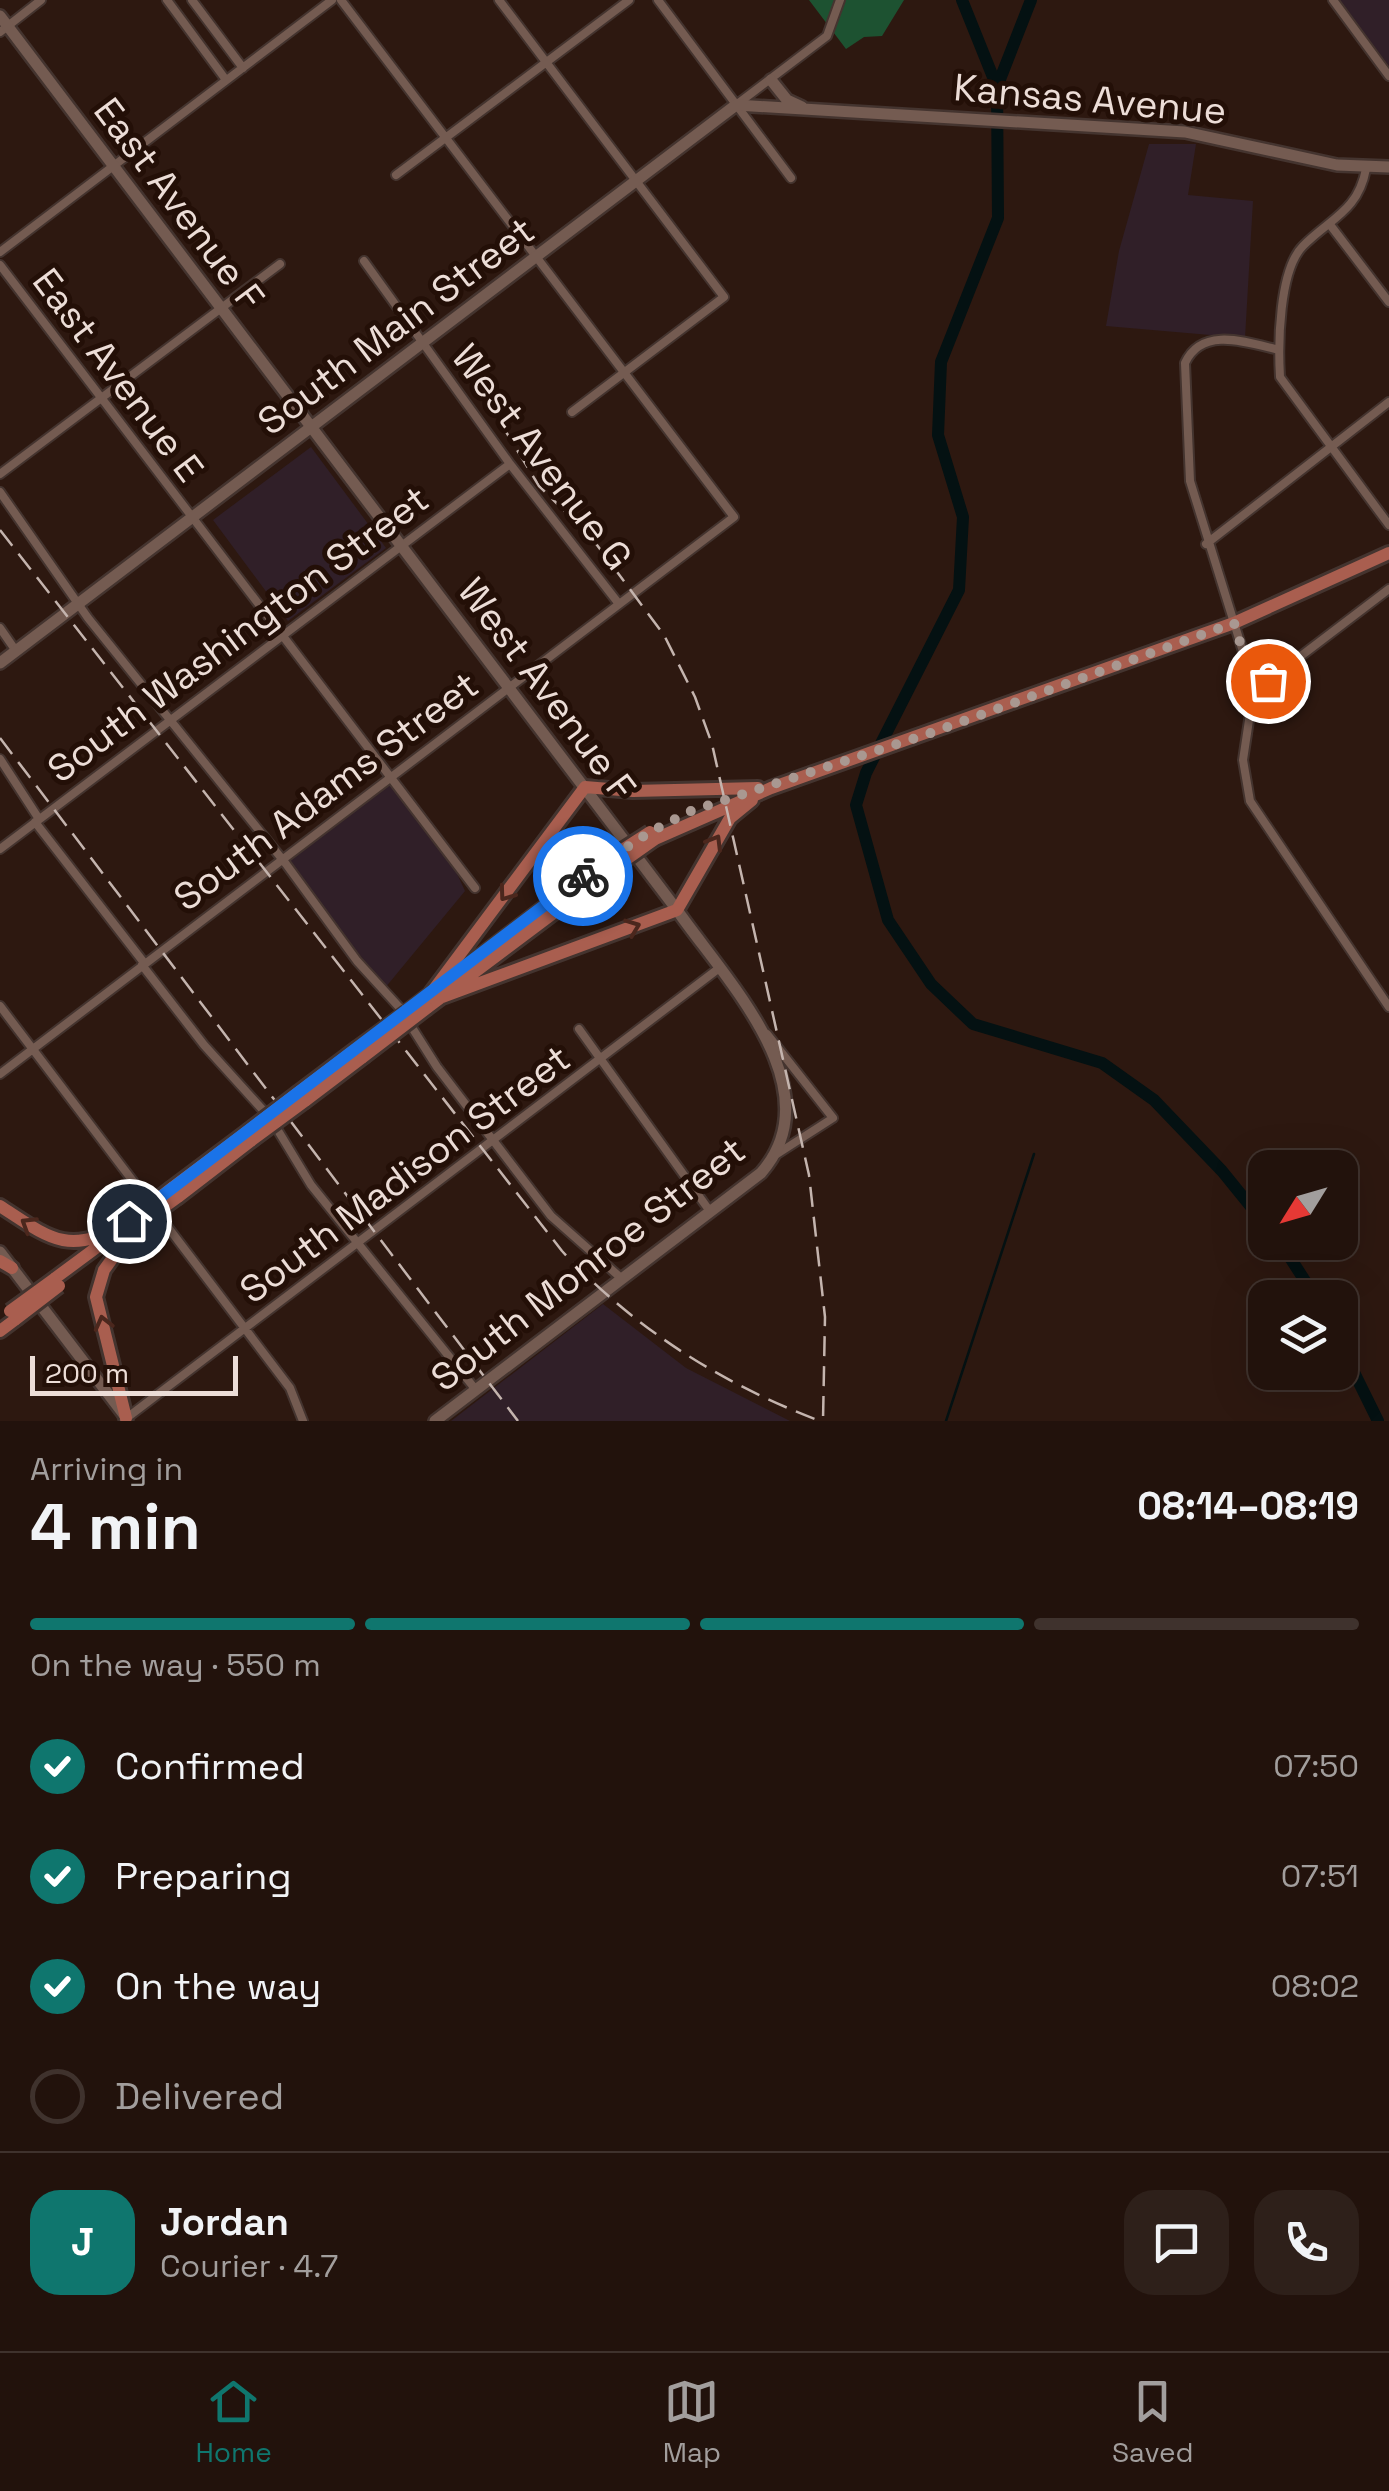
<!DOCTYPE html>
<html lang="en">
<head>
<meta charset="utf-8">
<style>
	:root { --surface:#22120c; --page:#2e201a; --text:#f1f3f6; --muted:#a29e9d; --line:#3f322d; --accent:#0f766e }
	body { margin:0; font-family:"Space Grotesk",sans-serif; background:var(--page); color:var(--text); height:100vh; display:flex; flex-direction:column; font-size:38px; white-space:nowrap }
	* { box-sizing:border-box; margin:0 }
	p { font-size:32px; color:var(--muted) }
	.icon { flex:none; width:55px; height:55px; fill:none; stroke:currentColor; stroke-width:2; stroke-linecap:round; stroke-linejoin:round }
	.map { position:relative; height:1421px; overflow:hidden }
	.drawer { display:flex; flex-direction:column; background:var(--surface); flex:1 }
	.drawer>* { flex:none }
	.needle { width:65px; rotate:233deg }
	.tools { position:absolute; left:1248px; top:1150px; display:grid; gap:20px }
	.tools a { display:grid; place-items:center; width:110px; height:110px; border-radius:20px; background:var(--surface); box-shadow:0 10px 40px #0002,0 0 0 2px var(--line); font-size:50px }
	.scale { position:absolute; left:30px; bottom:25px; width:208px; box-sizing:border-box; padding-left:10px; border:5px solid #ecddd7; border-top:0; font-size:28px; line-height:35px; white-space:nowrap; color:#ecddd7; -webkit-text-stroke:8px #230f07; paint-order:stroke }
	.pin { position:absolute; display:grid; place-items:center; width:85px; height:85px; color:#fff; margin:-42px; border:5px solid #fff; border-radius:50%; box-shadow:0 2px 10px #0007 }
	.courier { position:absolute; display:grid; place-items:center; width:100px; height:100px; margin:-50px; border:8px solid #1a73e8; border-radius:50%; background:#fff; color:#222; box-shadow:0 2px 12px #0007 }
	.head em { font-style:normal; font-weight:600 }
	.head div { display:flex; flex-direction:column-reverse }
	.head { display:flex; align-items:center; justify-content:space-between; height:170px; padding:0 30px }
	h1 { font-size:65px; font-weight:600; line-height:75px }
	.bar { display:grid; grid-template-columns:repeat(4,1fr); gap:15px 10px; align-content:center; height:120px; padding:0 30px }
	.bar i { height:12px; border-radius:8px; background:var(--line) }
	.bar .selected { background:var(--accent) }
	.bar p { grid-column:span 4 }
	.line { display:flex; align-items:center; gap:25px; padding:0 30px; border-top:2px solid var(--line) }
	.line div { flex:1 }
	.round { display:grid; place-items:center; flex:none; width:105px; height:105px; border-radius:30px; background:var(--page) }
	ol { padding:0 30px; list-style:none }
	li { display:flex; align-items:center; gap:30px; height:110px }
	li p { margin-inline-start:auto }
	li .icon { padding:10px; border-radius:50%; background:var(--accent); color:#fff; stroke-width:4 }
	li:last-child { color:var(--muted) }
	li i { width:55px; height:55px; border:5px solid var(--line); border-radius:50% }
	.dock { display:flex; justify-content:space-around; align-items:center; height:140px; border-top:2px solid var(--line); background:var(--surface); font-size:28px; color:var(--muted) }
	.dock a { display:grid; justify-items:center; gap:5px }
	.dock .selected { color:var(--accent) }
	.map>svg:first-child { display:block }
	.industrial { fill:#301f28 }
	.green { fill:#1d5231 }
	.lines { fill:none; stroke-linecap:round; stroke-linejoin:round }
	.stream { stroke:#041112; stroke-width:2.5 }
	.river { stroke:#041112; stroke-width:12 }
	.street-casing { stroke:#44342f; stroke-width:12 }
	.secondary-casing { stroke:#44342f; stroke-width:16 }
	.primary-casing { stroke:#44342f; stroke-width:18 }
	.street { stroke:#745b51; stroke-width:8 }
	.secondary { stroke:#745b51; stroke-width:11 }
	.primary { stroke:#a95e4f; stroke-width:12 }
	.rail { stroke:#c4b4ae; stroke-width:2.5; stroke-dasharray:20 10; stroke-linecap:butt }
	.primary-bridge-casing { stroke:#44342f; stroke-width:18; stroke-linecap:butt }
	.primary-bridge { stroke:#a95e4f; stroke-width:12 }
	.oneway { stroke:#4b271d }
	.done { stroke:#a99891; stroke-width:10; stroke-dasharray:0 18 }
	.route { stroke:#1a73e8; stroke-width:12 }
	.labels { text-anchor:middle; dominant-baseline:central; stroke-width:10; stroke-linejoin:round; paint-order:stroke }
	.street-label { font-size:38px; fill:#ecddd7; stroke:#230f07 }
</style>
</head>
<body>
<div class="map">
<svg width="1389" height="1421" viewBox="0 0 1389 1421">
	<rect width="100%" height="100%" fill="#2d1810"/>
	<path class="industrial" d="M1338,0H1389V66L1352,18Z
		M1149,144H1196L1188,195L1253,201L1245,338L1106,326L1119,251Z
		M311,447L386,548L288,621L213,520Z
		M391,784L454,867L465,891L385,988L288,862Z
		M603,1304L686,1368L790,1421H451Z"/>
	<path class="green" d="M809,0H904L882,36L864,37L846,49Z"/>
	<g class="lines">
		<path class="stream" d="M946,1421L1034,1154"/>
		<path class="river" d="M962,0L997,87L998,218L941,362L938,435L963,517L959,590L866,773L856,805L888,920L931,984L973,1024L1102,1063L1154,1100L1222,1171L1265,1224
			M997,87L1031,0
			M1280,1242L1316,1298
			M1340,1344L1378,1421"/>
		<g class="street-casing">
			<path id="street" d="M167,0L226,80
				M192,0L243,68
				M499,0L724,297L572,412
				M658,0L791,178
				M1333,0L1389,76
				M0,32L41,0
				M736,105L827,36L840,0
				M1366,169C1358,211 1331,218 1303,246C1279,270 1278,344 1280,377L1389,525
				M396,175L629,0
				M1331,226L1389,302
				M0,252L332,0
				M364,261L510,464L619,604
				M0,265L475,888
				M1279,350C1246,342 1202,326 1185,363L1190,481L1254,687L1243,760L1250,801L1389,1007
				M0,474L280,264
				M0,492L88,618L286,864L357,961L399,1007L437,1067L551,1216L621,1278
				M1206,544L1389,402
				M0,628L16,651
				M1254,687L1268,681L1389,589
				M0,759L39,819
				M35,822L145,964
				M0,849L510,464
				M142,965L204,1045L271,1119L311,1185L476,1390
				M0,1006L290,1388L303,1421
				M579,1029L709,1210
				M767,1034L833,1118L777,1154
				M0,1074L734,517L341,0
				M124,1420L718,969"/>
		</g>
		<g class="secondary-casing">
			<path id="secondary" d="M0,16L677,910C724,978 835,1089 761,1173L435,1421
				M771,80L787,100L802,107
				M0,663L736,105L1185,132L1337,165L1389,167
				M0,1252L125,1416"/>
		</g>
		<g class="primary-casing">
			<path id="primary" d="M655,839L771,788L1234,623L1389,553
				M431,993L585,787L633,791L758,788
				M442,997L677,910L730,818L752,800
				M427,1008L611,870
				M407,1012L605,861
				M299,1092L356,1049
				M305,1101L363,1057
				M172,1188L248,1131
				M178,1197L252,1140
				M0,1206C48,1237 67,1256 122,1226
				M0,1261L12,1268
				M54,1279L108,1239
				M0,1331L16,1319
				M126,1418L96,1297L104,1270L133,1230"/>
		</g>
		<use href="#street" class="street"/>
		<use href="#secondary" class="secondary"/>
		<use href="#primary" class="primary"/>
		<path class="rail" d="M486,399L539,486L591,537L664,635L695,697L712,744L809,1175L825,1317L823,1421
			M0,530L562,1251C635,1329 720,1383 820,1421
			M0,738L518,1421"/>
		<g class="primary-bridge-casing">
			<path id="primary-bridge" d="M605,861L650,832
				M611,870L655,839
				M356,1049L407,1012
				M363,1057L427,1008
				M248,1131L299,1092
				M252,1140L305,1101
				M129,1221L172,1188
				M134,1229L178,1197
				M10,1311L54,1279
				M16,1319L59,1286"/>
		</g>
		<use href="#primary-bridge" class="primary-bridge"/>
	</g>
	<defs><path id="oneway-chevron" d="M-2-3.5L2.5 0L-2 3.5" fill="none" stroke-width="1.6" stroke-linecap="round" stroke-linejoin="round" transform="scale(2.5)"/></defs>
	<g class="oneway">
		<use href="#oneway-chevron" transform="translate(715 842) rotate(-59)"/>
		<use href="#oneway-chevron" transform="translate(506 894) rotate(126)"/>
		<use href="#oneway-chevron" transform="translate(633 927) rotate(-21)"/>
		<use href="#oneway-chevron" transform="translate(28 1224) rotate(-148)"/>
		<use href="#oneway-chevron" transform="translate(103 1323) rotate(-104)"/>
	</g>
	<g class="lines">
		<path class="done" d="M583,876L650,832L691,811L928,734L1234,623L1254,687L1268,681"/>
		<path class="route" d="M129,1221L583,876"/>
	</g>
	<g class="labels">
		<g class="street-label">
			<text transform="translate(1090 99) rotate(5)">Kansas Avenue</text>
			<text transform="translate(179 204) rotate(53)">East Avenue F</text>
			<text transform="translate(396 326) rotate(-37)">South Main Street</text>
			<text transform="translate(118 375) rotate(53)">East Avenue E</text>
			<text transform="translate(542 457) rotate(53)">West Avenue G</text>
			<text transform="translate(238 634) rotate(-37)">South Washington Street</text>
			<text transform="translate(547 689) rotate(53)">West Avenue F</text>
			<text transform="translate(326 791) rotate(-37)">South Adams Street</text>
			<text transform="translate(405 1174) rotate(-37)">South Madison Street</text>
			<text transform="translate(588 1264) rotate(-38)">South Monroe Street</text>
		</g>
	</g>
</svg>
<div class="tools">
<a><svg class="needle" viewBox="-14 -14 28 28"><path d="M0-13l5 13h-10z" fill="#e53935"/><path d="M0 13l5-13h-10z" fill="#a29e9d"/></svg></a>
<a><svg class="icon" aria-label="layers" viewBox="0 0 24 24"><path d="M12 4l9 5-9 5-9-5zM3 14l9 5 9-5"/></svg></a>
</div>
<div class="scale">200 m</div>
<div class="pin" style="left:1268px;top:681px;background:#ea580c"><svg class="icon" aria-label="bag" viewBox="0 0 24 24"><path d="M5 8h14l-1 12H6zM9 8a3 3 0 0 1 6 0"/></svg></div>
<div class="pin" style="left:129px;top:1221px;background:#1f2937"><svg class="icon" aria-label="home" viewBox="0 0 24 24"><path d="M3 11l9-7 9 7M6 9v11h12V9"/></svg></div>
<div class="courier" style="left:583px;top:876px"><svg class="icon" aria-label="bike" viewBox="0 0 24 24"><circle cx="6" cy="16" r="4"/><circle cx="18" cy="16" r="4"/><path d="M6 16l4-8h5l3 8M10 8l3 8H6M13 5h3"/></svg></div>
</div>
<section class="drawer">
<div class="head"><div><h1>4 min</h1><p>Arriving in</p></div><em>08:14–08:19</em></div>
<div class="bar"><i class="selected"></i><i class="selected"></i><i class="selected"></i><i></i><p>On the way · 550 m</p></div>
<ol>
<li><svg class="icon" aria-label="check" viewBox="0 0 24 24"><path d="M5 12l5 5 9-10"/></svg>Confirmed<p>07:50</p></li>
<li><svg class="icon" aria-label="check" viewBox="0 0 24 24"><path d="M5 12l5 5 9-10"/></svg>Preparing<p>07:51</p></li>
<li><svg class="icon" aria-label="check" viewBox="0 0 24 24"><path d="M5 12l5 5 9-10"/></svg>On the way<p>08:02</p></li>
<li><i></i>Delivered</li>
</ol>
<div class="line" style="height:180px"><b class="round" style="background:var(--accent);color:#fff">J</b><div><b>Jordan</b><p>Courier · 4.7</p></div><a class="round"><svg class="icon" aria-label="chat" viewBox="0 0 24 24"><path d="M4 5h16v11H9l-5 4z"/></svg></a><a class="round"><svg class="icon" aria-label="phone" viewBox="0 0 24 24"><path d="M5 4h4l2 5-3 2q2 4 5 5l2-3 5 2v4C11 20 4 13 5 4z"/></svg></a></div>
</section>
<nav class="dock">
<a class="selected"><svg class="icon" aria-label="home" viewBox="0 0 24 24"><path d="M3 11l9-7 9 7M6 9v11h12V9"/></svg>Home</a>
<a><svg class="icon" aria-label="map" viewBox="0 0 24 24"><path d="M3 6l6-2 6 2 6-2v14l-6 2-6-2-6 2zM9 4v14M15 6v14"/></svg>Map</a>
<a><svg class="icon" aria-label="saved" viewBox="0 0 24 24"><path d="M7 4h10v16l-5-4-5 4z"/></svg>Saved</a>
</nav>
</body>
</html>
